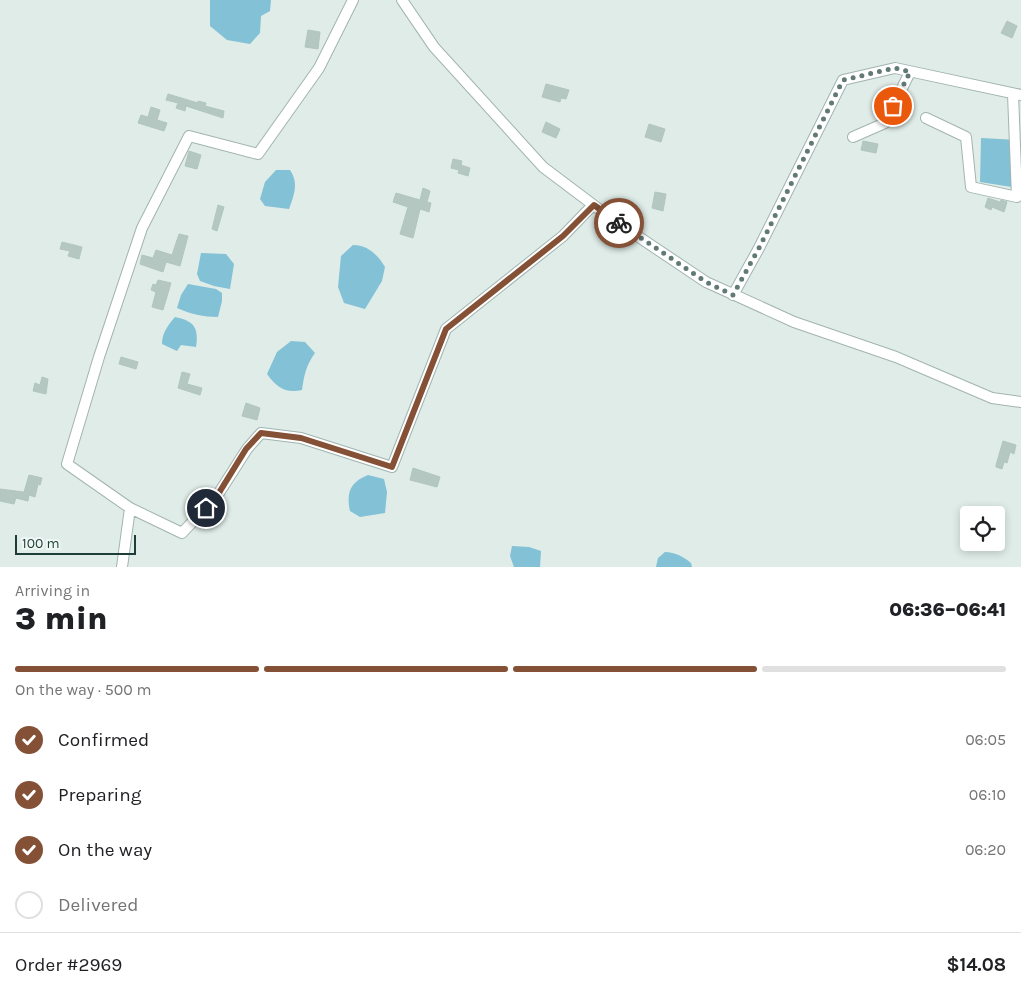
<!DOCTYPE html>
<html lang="en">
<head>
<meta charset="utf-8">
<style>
	:root { --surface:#fff; --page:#f6f6f6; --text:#202124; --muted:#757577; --line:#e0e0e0; --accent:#845036 }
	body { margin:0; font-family:Karla,sans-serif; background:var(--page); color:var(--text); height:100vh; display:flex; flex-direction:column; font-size:19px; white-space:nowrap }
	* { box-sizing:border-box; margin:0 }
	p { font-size:16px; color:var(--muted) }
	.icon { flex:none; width:28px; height:28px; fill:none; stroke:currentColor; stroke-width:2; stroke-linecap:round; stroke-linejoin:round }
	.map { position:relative; height:567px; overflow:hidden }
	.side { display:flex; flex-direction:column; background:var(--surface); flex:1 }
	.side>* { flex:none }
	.fabs { position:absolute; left:960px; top:506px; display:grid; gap:10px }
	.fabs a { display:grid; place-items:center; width:45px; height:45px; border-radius:5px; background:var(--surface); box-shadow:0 2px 8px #0003; font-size:25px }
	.scale { position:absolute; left:15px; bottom:12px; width:121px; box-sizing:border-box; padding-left:5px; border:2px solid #1f3d38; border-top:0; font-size:14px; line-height:18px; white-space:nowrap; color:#1f3d38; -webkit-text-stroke:4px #f0f8f5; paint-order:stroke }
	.pin { position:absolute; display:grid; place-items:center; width:42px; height:42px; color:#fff; margin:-21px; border:2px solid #fff; border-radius:50%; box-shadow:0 1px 5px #0007 }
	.courier { position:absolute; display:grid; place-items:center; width:50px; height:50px; margin:-25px; border:4px solid #845036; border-radius:50%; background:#fff; color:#222; box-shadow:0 1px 6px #0007 }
	.head em { font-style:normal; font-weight:800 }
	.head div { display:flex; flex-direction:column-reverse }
	.head { display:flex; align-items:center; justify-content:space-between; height:85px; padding:0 15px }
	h1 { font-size:32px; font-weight:800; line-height:38px }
	.bar { display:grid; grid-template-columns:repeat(4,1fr); gap:8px 5px; align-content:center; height:60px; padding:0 15px }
	.bar i { height:6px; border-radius:4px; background:var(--line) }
	.bar .on { background:var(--accent) }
	.bar p { grid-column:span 4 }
	.line { display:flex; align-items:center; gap:12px; padding:0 15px; border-top:1px solid var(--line) }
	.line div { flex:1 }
	ol { padding:0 15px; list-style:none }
	li { display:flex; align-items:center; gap:15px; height:55px }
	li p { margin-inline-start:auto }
	li .icon { padding:5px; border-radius:50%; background:var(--accent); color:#fff; stroke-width:4 }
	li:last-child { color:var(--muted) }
	li i { width:28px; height:28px; border:2px solid var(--line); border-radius:50% }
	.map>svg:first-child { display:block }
	.water { fill:#82c1d6 }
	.building { fill:#b4c7c1; stroke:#b1c6bf }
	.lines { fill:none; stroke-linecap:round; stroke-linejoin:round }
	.street-casing { stroke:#a2b4b0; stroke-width:12 }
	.street { stroke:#fff; stroke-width:10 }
	.done { stroke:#627a76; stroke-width:5; stroke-dasharray:0 9 }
	.route { stroke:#845036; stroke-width:6 }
</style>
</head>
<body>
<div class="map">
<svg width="1021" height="567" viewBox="0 0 1021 567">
	<rect width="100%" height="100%" fill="#dfece8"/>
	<path class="water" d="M210,0H271L270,11L261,16L260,33L250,44L227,40L210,26Z
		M981,138L1018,140C1021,151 1020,176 1018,188L980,182Z
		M276,170H290C299,183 294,195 289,209L265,206L260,199L265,182Z
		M353,245C368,245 378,255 385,267L382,281L365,309L344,303L338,287L341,256Z
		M201,253L226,254L234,264L230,289L214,286L200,281L197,274Z
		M188,284L216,289L222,293V301L218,317C204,317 190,314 177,308L181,295Z
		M175,317C194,321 199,327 196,347L181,345L177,351L162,344C162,333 168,325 175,317Z
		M291,341L305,342L315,353C306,365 304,376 302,390C286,394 276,387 267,374L277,352Z
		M368,475L384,479L387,492L385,513L360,517L350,511C346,493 350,482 368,475Z
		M512,546L529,547L541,551L540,567H514L510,556Z
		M665,552C675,552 684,557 691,563L692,567H656L658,558Z"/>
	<path class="building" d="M1007,21L1017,26L1012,38L1001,33Z
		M308,30L320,32L318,49L305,47Z
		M546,84L569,90L566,99L561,98L560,102L542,97Z
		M168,94L198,103V101L206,103L205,106L224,111L223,118L186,106L185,111L176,108L178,103L166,100Z
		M151,107L160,110L157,120L167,123L164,131L138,123L141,115L148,117Z
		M546,122L560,129L556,138L542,132Z
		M649,124L665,129L661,142L645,137Z
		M863,141L878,144L876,153L861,150Z
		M189,151L201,155L197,169L185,166Z
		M453,159L462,161L461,165L470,168L468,176L458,173L459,170L451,168Z
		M423,188L430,191L427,202L431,203L429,212L420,209L413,238L400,234L408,207L393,202L396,193L420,200Z
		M655,192L666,194L663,211L652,208Z
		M988,198L1000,202L1001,200L1007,202L1004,212L992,207L991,210L985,207Z
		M218,205L224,207L217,231L212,229Z
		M179,234L188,236L180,266L166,262L163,272L140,264L142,255L153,258L156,250L172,255Z
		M62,242L82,247L79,259L68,256L70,251L60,249Z
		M158,280L171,283L163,310L152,307L156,292L151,290L153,284L156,285Z
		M121,357L138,362L136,369L119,364Z
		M182,372L190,374L187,384L202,388L200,395L178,388Z
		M42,377L48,379L46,394L33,391L35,383L40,385Z
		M246,403L260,408L257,420L242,416Z
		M1003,441L1016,445L1014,454L1010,452L1007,463L1004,462L1002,469L996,467V465Z
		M413,468L440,477L437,487L410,480Z
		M29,475L42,478L40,485L38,484L35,497L29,495L28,501L16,498L14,504L0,501V489L24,492Z"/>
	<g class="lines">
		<g class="street-casing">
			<path id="street" d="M402,0L434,47L543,167L612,219L706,282L794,322L896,357L992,398L1021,402
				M926,118L966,137L971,187L1017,197L1013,94
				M853,137L885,123L910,72
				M733,295L759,248L843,80L895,68L1021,95
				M130,508L182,533L217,496L247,449L261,433L301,438L392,467L446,329L563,236L593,205
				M122,567L130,508L67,464L99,357L142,228L189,136L258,154L319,68L353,0"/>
		</g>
		<use href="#street" class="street"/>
	</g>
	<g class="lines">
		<path class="done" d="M619,223L706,282L733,295L759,248L843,80L895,68L910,72L893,106"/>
		<path class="route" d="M206,508L217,496L246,449L261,433L301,438L392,467L446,329L563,236L594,205L619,223"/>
	</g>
</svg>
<div class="fabs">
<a><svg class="icon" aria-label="locate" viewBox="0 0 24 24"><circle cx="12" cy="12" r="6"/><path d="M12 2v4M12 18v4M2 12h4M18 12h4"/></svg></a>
</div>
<div class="scale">100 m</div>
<div class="pin" style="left:893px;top:106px;background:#ea580c"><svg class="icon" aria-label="bag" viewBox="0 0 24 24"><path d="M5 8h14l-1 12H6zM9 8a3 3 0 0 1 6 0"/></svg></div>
<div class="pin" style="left:206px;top:508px;background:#1f2937"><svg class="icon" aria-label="home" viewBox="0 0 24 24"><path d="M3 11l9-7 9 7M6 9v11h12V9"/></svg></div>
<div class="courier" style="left:619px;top:223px"><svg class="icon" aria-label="bike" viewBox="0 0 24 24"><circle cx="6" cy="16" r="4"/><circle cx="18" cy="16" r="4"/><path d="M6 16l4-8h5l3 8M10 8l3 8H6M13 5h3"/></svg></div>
</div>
<section class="side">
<div class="head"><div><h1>3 min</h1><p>Arriving in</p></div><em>06:36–06:41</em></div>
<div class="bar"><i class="on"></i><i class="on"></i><i class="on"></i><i></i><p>On the way · 500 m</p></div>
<ol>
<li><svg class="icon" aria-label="check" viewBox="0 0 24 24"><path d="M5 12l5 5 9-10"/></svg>Confirmed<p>06:05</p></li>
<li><svg class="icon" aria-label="check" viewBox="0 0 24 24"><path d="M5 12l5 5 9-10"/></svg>Preparing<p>06:10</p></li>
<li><svg class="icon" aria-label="check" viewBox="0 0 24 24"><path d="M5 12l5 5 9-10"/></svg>On the way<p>06:20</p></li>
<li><i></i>Delivered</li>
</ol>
<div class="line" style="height:65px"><div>Order #2969</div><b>$14.08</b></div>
</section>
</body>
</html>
